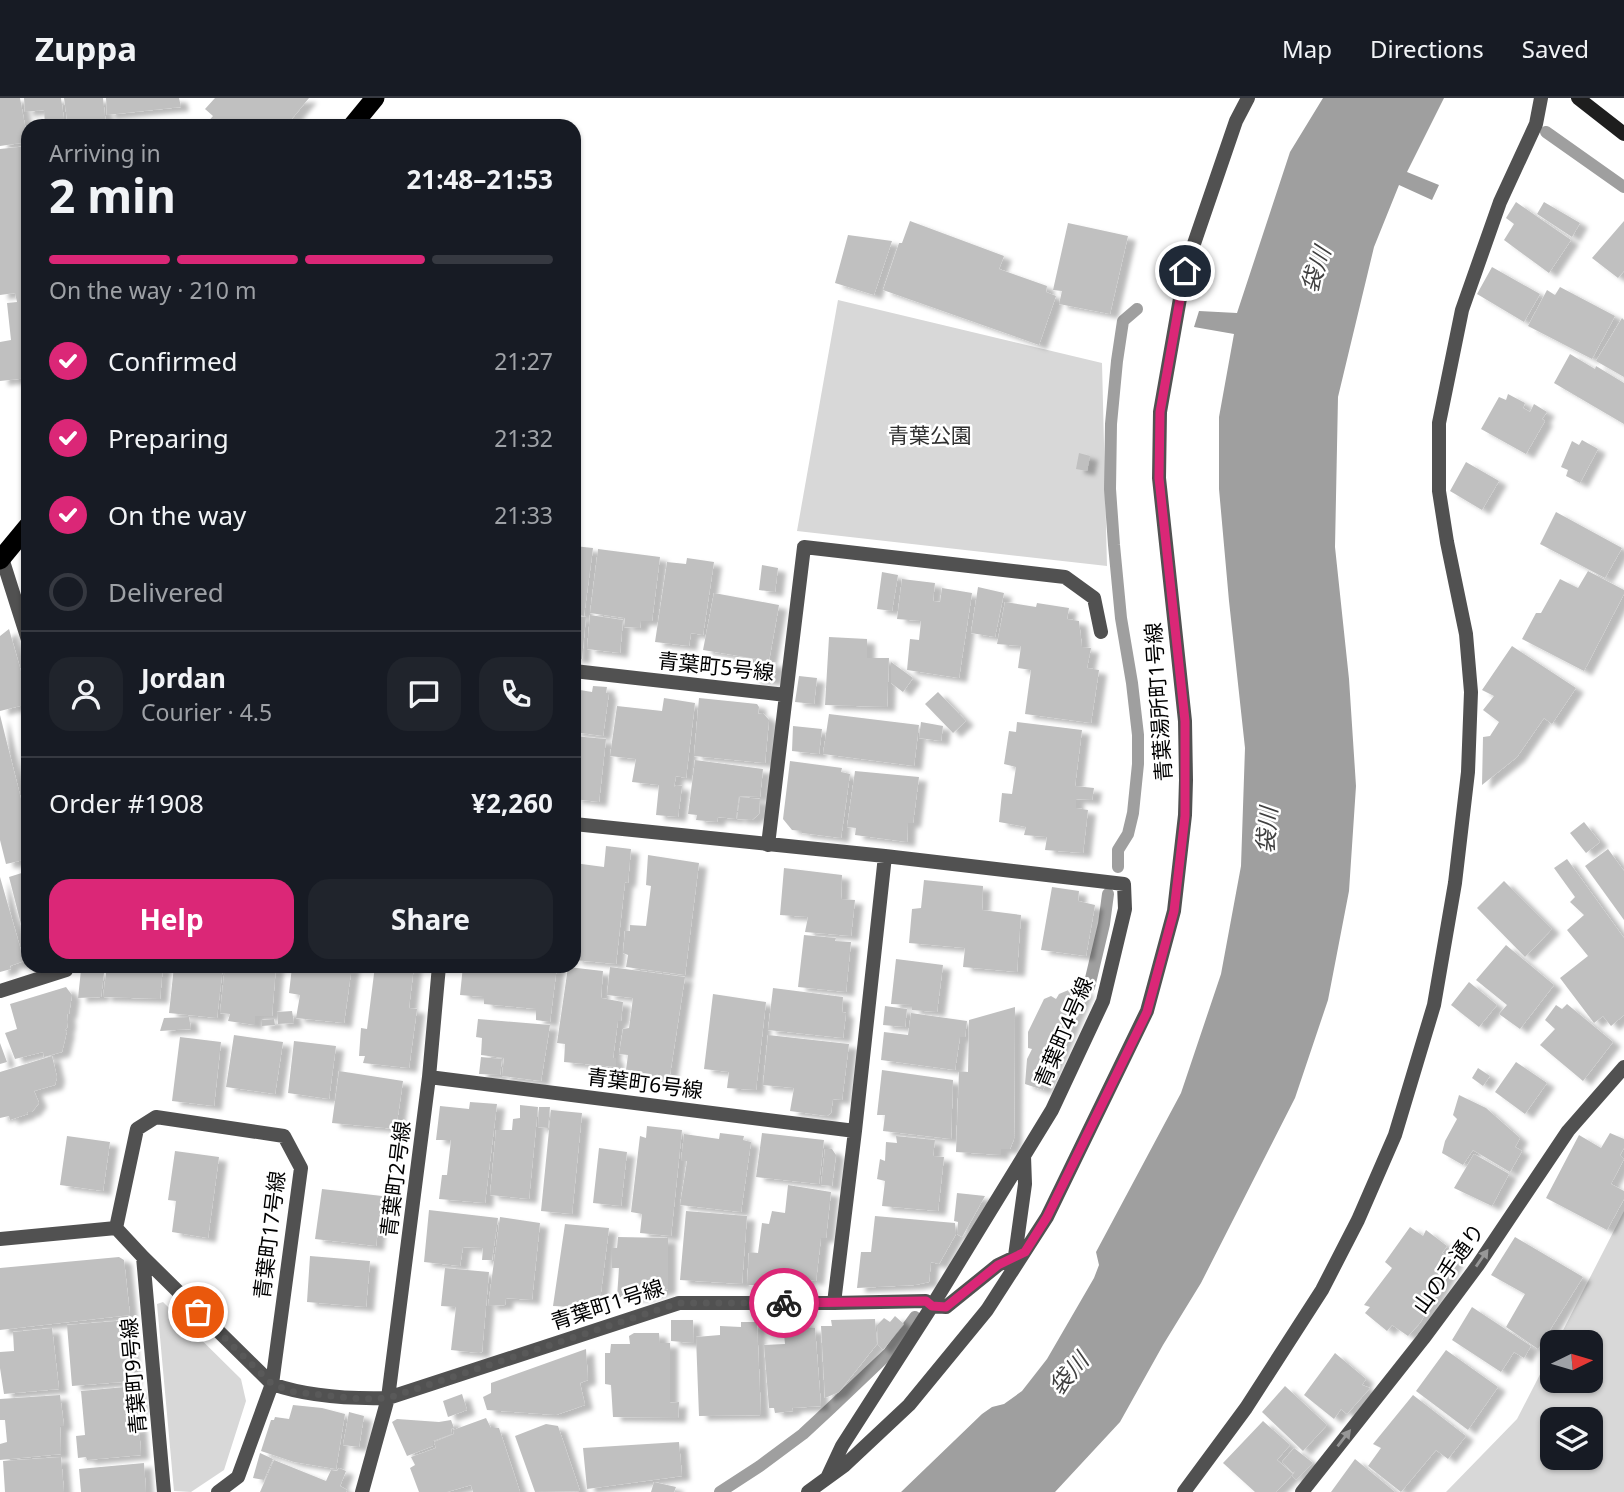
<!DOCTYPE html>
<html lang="en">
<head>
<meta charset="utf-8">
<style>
	:root { --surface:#171b24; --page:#20242c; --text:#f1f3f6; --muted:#9ea1a6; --line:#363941; --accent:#db2777 }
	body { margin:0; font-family:"Noto Sans","Noto Sans JP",sans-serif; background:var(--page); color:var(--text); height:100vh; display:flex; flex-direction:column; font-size:26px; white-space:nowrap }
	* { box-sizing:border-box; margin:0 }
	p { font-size:23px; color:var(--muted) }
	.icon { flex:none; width:38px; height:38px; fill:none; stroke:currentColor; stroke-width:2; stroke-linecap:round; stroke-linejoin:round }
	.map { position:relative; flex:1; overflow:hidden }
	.details { position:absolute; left:21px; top:21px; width:560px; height:854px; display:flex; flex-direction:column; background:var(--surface); border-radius:21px; box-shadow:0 2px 5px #0004 }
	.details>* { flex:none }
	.needle { width:46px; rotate:85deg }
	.tools { position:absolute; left:1540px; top:1232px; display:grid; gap:14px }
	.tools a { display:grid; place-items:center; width:63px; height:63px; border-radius:14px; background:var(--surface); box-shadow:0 2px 5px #0004; font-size:35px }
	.pin { position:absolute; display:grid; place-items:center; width:60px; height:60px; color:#fff; margin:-30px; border:4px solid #fff; border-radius:50%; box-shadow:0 2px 7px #0007 }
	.courier { position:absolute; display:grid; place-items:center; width:70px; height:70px; margin:-35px; border:5px solid #db2777; border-radius:50%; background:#fff; color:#222; box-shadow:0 2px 9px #0007 }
	.headline em { font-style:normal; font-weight:700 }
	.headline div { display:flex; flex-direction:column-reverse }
	.headline { display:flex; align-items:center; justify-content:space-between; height:119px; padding:0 28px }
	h1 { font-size:46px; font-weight:700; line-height:52px }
	.bar { display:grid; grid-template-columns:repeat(4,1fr); gap:10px 7px; align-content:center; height:84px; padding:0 28px }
	.bar i { height:9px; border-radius:5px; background:var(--line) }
	.bar .on { background:var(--accent) }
	.bar p { grid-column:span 4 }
	.line { display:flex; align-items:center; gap:18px; padding:0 28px; border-top:2px solid var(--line) }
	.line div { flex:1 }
	.round { display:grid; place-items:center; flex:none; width:74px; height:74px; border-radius:21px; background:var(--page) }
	ol { padding:0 28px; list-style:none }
	li { display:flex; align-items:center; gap:21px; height:77px }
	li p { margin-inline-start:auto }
	li .icon { padding:7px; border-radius:50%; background:var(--accent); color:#fff; stroke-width:4 }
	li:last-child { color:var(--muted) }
	li i { width:38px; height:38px; border:4px solid var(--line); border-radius:50% }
	.cta { display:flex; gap:14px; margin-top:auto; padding:14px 28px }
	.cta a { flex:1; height:80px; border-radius:21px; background:var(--accent); color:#fff; font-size:28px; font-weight:700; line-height:80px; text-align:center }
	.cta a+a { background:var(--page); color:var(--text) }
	header { display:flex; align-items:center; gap:42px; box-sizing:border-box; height:98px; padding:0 35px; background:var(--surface); border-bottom:2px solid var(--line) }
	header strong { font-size:33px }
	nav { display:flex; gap:38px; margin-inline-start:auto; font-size:24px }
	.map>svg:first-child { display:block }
	.green { fill:#d8d8d8; fill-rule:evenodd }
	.water { fill:#9f9f9f }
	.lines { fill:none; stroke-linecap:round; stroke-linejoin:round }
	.stream { stroke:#9f9f9f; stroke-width:12 }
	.building { fill:#c0c0c0; filter:url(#shadow) }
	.minor { stroke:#515151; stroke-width:14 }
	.secondary { stroke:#1e1e1e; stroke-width:14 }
	.trunk { stroke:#000; stroke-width:19 }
	.oneway { fill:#979797 }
	.done { stroke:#595959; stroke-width:7; stroke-dasharray:0 12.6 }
	.route { stroke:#db2777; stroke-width:9 }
	.labels { text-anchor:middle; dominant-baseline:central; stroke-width:5; stroke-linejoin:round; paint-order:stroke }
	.park-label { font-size:21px; fill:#2f2f2f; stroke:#fff }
	.street-label { font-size:21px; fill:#000; stroke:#fff }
	.water-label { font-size:23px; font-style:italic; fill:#404040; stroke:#fff }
</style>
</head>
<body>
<header>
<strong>Zuppa</strong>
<nav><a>Map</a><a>Directions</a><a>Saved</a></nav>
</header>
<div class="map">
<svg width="1624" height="1394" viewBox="0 0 1624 1394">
	<defs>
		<filter id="shadow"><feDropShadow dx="8" dy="4.5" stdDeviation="2" flood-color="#0004"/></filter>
	</defs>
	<rect width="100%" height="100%" fill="#fff"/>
	<path class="green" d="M838,202L1102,265L1107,468L797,433Z
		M1624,1113V1394H1446L1517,1321L1552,1253V1283H1591V1244H1557ZM1591,1321V1360H1552V1321Z
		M163,1204L241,1281L246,1303L224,1372L191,1394L174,1393L157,1206Z"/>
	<path class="water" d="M1323,0H1444L1407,74L1439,87L1432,102L1399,87L1374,149L1338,299L1335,449L1349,581L1356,688L1349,793L1328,902L1295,1000L1201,1185L1163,1247L1120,1324L1055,1394H901L982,1316L992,1309L1004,1306L1022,1293L1047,1261L1094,1180L1099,1167L1096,1154L1181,995L1221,876L1241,768L1245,650L1229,503L1219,391V319L1234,236L1194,229L1199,213L1237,215L1290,54Z"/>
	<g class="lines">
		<path class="stream" d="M1546,34L1624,89
			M1118,769V752L1128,736L1133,715L1138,666V637L1132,585L1121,520L1114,447L1110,391L1111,326L1117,263L1123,223L1137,211
			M1089,889L1104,826L1108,796
			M720,1394L760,1368L803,1336L831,1310L889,1255L915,1219"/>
	</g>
	<path class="building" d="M0,0H20L28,44L0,48Z
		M24,0H61L65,28H45L44,12L25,14Z
		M64,0H103L106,27L68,28Z
		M106,0H179L181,9L107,17Z
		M215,0H309L286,28H209L206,26L213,18L205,11Z
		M28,48V280L0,283V244L11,242L7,205L17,204L15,195L0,197V51Z
		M1516,104L1571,142L1549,175L1504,142L1514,126L1506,120Z
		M1544,104L1580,125L1572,139L1537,116Z
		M910,123L1004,158L999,171L1047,188L1046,194L1056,198L1039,247L883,192L899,145H902Z
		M1624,123V173L1618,180L1592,160Z
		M1068,125L1128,138L1110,216L1059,206L1062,193L1053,192Z
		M848,137L892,143L874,197L835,185Z
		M1492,169L1540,196L1524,224L1477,196Z
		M1560,189L1615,218L1592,261L1528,228L1547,192L1555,197Z
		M1622,220L1624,222V279L1596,263Z
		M1570,256L1595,271L1596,268L1624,285V326L1554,285Z
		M1508,296L1525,305L1523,310L1530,314L1534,306L1547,314L1542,321L1545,323L1526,356L1481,331L1499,299L1506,302Z
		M1582,342L1598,351L1580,385L1566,378L1568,372L1561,369L1572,343L1579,347Z
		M1079,355L1090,358L1087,373L1076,371Z
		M1466,364L1499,383L1482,412L1450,393Z
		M1556,414L1622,450L1605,480L1540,446Z
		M574,448L593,450L584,518L574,516Z
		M598,451L660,459L652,523H641L640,530L624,529L625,520L590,515Z
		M687,460L714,464L703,537L691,535L689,548L655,544L667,464L686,466Z
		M762,467L778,470L775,494L759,492Z
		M1588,473L1624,492V496L1584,573L1522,541L1536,515H1541L1560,481L1578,490Z
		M882,474L898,477L892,513L877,511Z
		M902,481L935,485L933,503L940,504L942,490L972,495L959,580L907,572L910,541L919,542L921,523L897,521Z
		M978,489L1004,495L995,539L971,535Z
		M714,495L779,507L769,563L703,552Z
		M1005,504L1036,509L1037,505L1069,510L1067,521L1079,523L1082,549L1091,550L1087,570L1099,572L1091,625L1025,616L1031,572L1018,570L1021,548L997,546Z
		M590,517L623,522L620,555L587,551Z
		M574,518L586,519L582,561L574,560Z
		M9,531L28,598V606L0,613V538Z
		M829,539L867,541V560H889L887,609L825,607Z
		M1512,548L1576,590L1552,626L1544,620L1517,659L1482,687L1483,639L1490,638L1499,624L1483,612L1494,598L1482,592Z
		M753,562L776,565L774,583L752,581Z
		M891,564L913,580L903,594L891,585Z
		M799,578L817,580L814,606L795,604Z
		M593,588L607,589L606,595H609L603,638L574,634V591L592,594Z
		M938,594L966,623L953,635L925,606Z
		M664,600L695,605L686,680L676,678L674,689L676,687L682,688L678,719L656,717L659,687L632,684L636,661L610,658L617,608L662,613Z
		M699,600L757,606L759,609L758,616L763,615L769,622L765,665L694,658Z
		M829,616L919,627L914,668L823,656Z
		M0,617L28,729V761L6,766L0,742Z
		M921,624L943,628L941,643L919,640Z
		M1017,624L1082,632L1075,688L1094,690L1092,702L1076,701V710L1088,712L1083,755L1045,752L1047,739L1024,737L1026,729L999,724L1002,695L1012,696L1016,669L1004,666L1009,633L1016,634Z
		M793,628L822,631L819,656L792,653Z
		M574,638L606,641L599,704L574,701Z
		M695,662L763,671L760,699L739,698L736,721L718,719L717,724L696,722L697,717L688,716Z
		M790,663L842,670L841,674L850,676L841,740L802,735V733L792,732L783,721Z
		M855,673L919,679L913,725H908L907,744L855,737L856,730L847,729Z
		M740,699L760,701L759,716L752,722L737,721Z
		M1584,724L1600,744L1586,755L1570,735Z
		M606,748L631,751L628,785L625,784L616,866L574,862V765L604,769Z
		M1608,751L1624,773V822L1585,768Z
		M648,757L699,765L685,877L626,869L628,857L623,855L625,833H630V827L646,828L651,788L646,787Z
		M1567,761L1624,840V917L1611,928L1603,918L1594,925L1560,880L1588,858L1567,832L1584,817L1570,804L1575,799L1554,770Z
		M784,770L842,777L841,801L855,802L851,838L805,834L808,819L780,817Z
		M28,773V842H25L9,779Z
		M0,779L24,863L10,868L11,871L0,874Z
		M924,782L983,788L982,812L1021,817L1017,874L963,869L965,850L909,845L912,811L921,810Z
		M1504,783L1552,831L1525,859L1477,810Z
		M1052,789L1079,793L1078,803L1095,807L1086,858L1041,852Z
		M804,837L836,840L835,843L851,844L846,894L798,889Z
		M1506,847L1554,887L1520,931L1499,916L1507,907L1476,882Z
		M896,861L943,867L937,914L912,912V907L891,906Z
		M107,868H163L160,901L103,899Z
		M174,868H223L217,920L169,915Z
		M225,868H276L272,918H255V927L228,923L230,916L220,915Z
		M302,868H352L344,925L296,920L300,897L289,895L292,869L302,871Z
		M375,868H414L409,910L417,911L409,970L363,965L365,958H359L361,930L367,931Z
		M463,868H557L550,924L536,922V911L484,906V899L460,897Z
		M568,869L603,873L601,900L623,904L621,923H618L613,960H616V969L564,964L565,946L557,945Z
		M610,869L685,879L669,983L625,979L628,957L619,956L623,931L629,930L633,900L607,897Z
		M81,872L104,875L101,899L78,900Z
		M1469,884L1497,907L1479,929L1451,907Z
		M1078,888L1086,893L1043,992L1025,986L1027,961L1032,951L1028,950V934L1044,901L1051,898L1056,901L1059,896Z
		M66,889L72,897L69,916H67L68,924L67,930L65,932L67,933L62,954L44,959L43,954L15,961L5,935L17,931L10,906Z
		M773,890L843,899L842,914L846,915L843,940L768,932Z
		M713,896L766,904L756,992L727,990L729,974L704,971Z
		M1567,906L1613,944L1583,983L1540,947L1555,931L1545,922L1556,907L1562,911Z
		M885,908L907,911L905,929L883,927Z
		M1015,909L1014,1041L1010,1051H1001V1057L956,1054L959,973L968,974L969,922Z
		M292,913L294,925L278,926L277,914Z
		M911,915L967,923L965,939H960L955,972L881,962L884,934L908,937Z
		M189,919L191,931L160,933L164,920Z
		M274,921L275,927L262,928V922Z
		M478,921L550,927L541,983L502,978L504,960L481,957L482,940L476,939Z
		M234,937L283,944L275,996L226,989Z
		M768,937L849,946L842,1002L833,1001L831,1015L827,1018L790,1013L794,990L763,987Z
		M180,939L221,944L214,1008L172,1003Z
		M294,943L336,948L329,1001L288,995Z
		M0,945L7,964L0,966Z
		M52,958L57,979L55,987L34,993L39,1005L32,1014H27L28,1016L10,1022L9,1018L0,1020V974Z
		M481,959L502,961L500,977L479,976Z
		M1516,964L1547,985L1525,1016L1495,994Z
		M1478,970L1490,978L1483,988L1472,980Z
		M882,972L953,982L951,1041L883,1033L885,1017H877Z
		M339,973L403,983L396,1031L332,1025Z
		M1459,997L1486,1010L1520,1040L1515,1049L1522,1053L1510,1074L1473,1052L1463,1067L1442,1055L1445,1043L1457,1021L1453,1017Z
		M470,1004L497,1006L485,1105L439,1101L442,1077H447L451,1042H436L440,1008L469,1011Z
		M520,1007L538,1009L529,1101L490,1097L496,1032H512L513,1021L520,1020Z
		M539,1009H550L548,1030L538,1029Z
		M551,1012L582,1015L572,1116L541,1113Z
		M647,1028L682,1032L671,1138L640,1135L642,1116L631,1114L640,1038L646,1040Z
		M720,1035L744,1038L743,1042L751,1044L741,1114L680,1107L687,1063H681L684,1036L719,1041Z
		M762,1035L824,1042L819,1086L756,1079Z
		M1610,1035L1624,1041V1050L1620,1057L1624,1061L1611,1086L1624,1093V1101L1607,1132L1546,1100L1579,1037L1601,1050Z
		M67,1038L110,1044L103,1093L60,1087Z
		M896,1038L935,1042L933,1058L944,1059L938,1113L882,1108L885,1083L877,1081L880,1061L885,1063L886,1044L897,1045Z
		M599,1050L627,1054L621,1108L593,1105Z
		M825,1051H832L836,1057L832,1088L821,1087Z
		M175,1053L219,1059L208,1140L172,1134L176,1103L168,1102Z
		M1474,1056L1509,1076L1492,1108L1454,1090Z
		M788,1087L831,1094L826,1140H821L816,1183L806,1181V1188L747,1187L749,1154L758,1155L762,1125L769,1126L772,1113L785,1115Z
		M322,1091L382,1098L376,1148L315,1141Z
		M957,1095L985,1098L962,1139L957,1136L958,1124L954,1123Z
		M429,1112L498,1120L492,1162H482L483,1150L463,1149L460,1168L424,1164Z
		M686,1113L747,1118L742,1186L680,1182Z
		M875,1118L955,1125L956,1136L939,1166L931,1164L929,1184L915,1187L857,1190L861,1154H871Z
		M500,1119L540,1125L532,1202L506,1200L505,1207L488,1208Z
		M565,1126L609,1130L599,1210L553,1208Z
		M1410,1129L1423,1138L1426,1132L1447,1148L1442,1155L1456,1163L1420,1225L1408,1238L1392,1227L1387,1233L1365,1215L1370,1209L1364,1207L1392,1170L1385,1164Z
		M618,1139L668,1140V1191L643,1199H617L619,1170H612V1150H617Z
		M1515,1139L1583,1179L1538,1251L1506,1229L1525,1196L1491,1177Z
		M310,1158L370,1163L366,1209L307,1204Z
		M119,1159L124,1162L130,1217L0,1232V1170Z
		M445,1170L489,1174L482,1254L479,1255L451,1252L456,1209L441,1208Z
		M1472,1209L1531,1248L1524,1260L1514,1254L1501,1274L1452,1242Z
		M895,1218L904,1226L883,1252L878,1247L877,1227L884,1220L890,1224Z
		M875,1221L877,1246L839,1294L825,1300L821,1228H832L831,1222Z
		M128,1222L134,1283L72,1288L67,1227Z
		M671,1222H693L694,1245L671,1243Z
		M741,1224H757L761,1317L699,1318L696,1239L720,1237V1228L741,1229Z
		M807,1224V1230H815L821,1308L792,1310L793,1313L775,1315L774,1310H769L764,1247L785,1246L783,1226Z
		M52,1230L59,1291L4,1296L0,1270V1254L14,1253L13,1234Z
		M634,1235H659L660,1245H670V1305L679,1304L678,1320L613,1319L611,1287L605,1286V1255H610L611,1246H630L629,1238Z
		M586,1251L588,1282L580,1285L585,1307L556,1317L487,1312L483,1299L491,1295V1285Z
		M1446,1252L1498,1289L1468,1332L1416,1293Z
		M1335,1255L1366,1281L1362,1287L1370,1290L1347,1316L1341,1311L1334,1321L1304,1297Z
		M137,1288L140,1312L129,1313L127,1289Z
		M1285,1288L1327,1327L1303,1353L1262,1314Z
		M125,1289L129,1328H139L141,1357L87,1362L86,1359L78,1360L76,1338L85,1337L81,1293Z
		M462,1296L467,1312L448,1319L443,1303Z
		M60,1297L64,1328H60L61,1356L0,1362V1346L7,1344L5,1322H0V1301Z
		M1413,1297L1466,1338L1448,1361L1436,1352L1401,1394L1368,1368L1381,1350L1373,1346Z
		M293,1307L322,1310L345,1316L336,1371L294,1364L261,1353L271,1322H274L275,1319L289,1321Z
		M349,1314L364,1318L359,1349L343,1347Z
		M486,1320L491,1330H499L520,1394H473L471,1387L447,1394H419L410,1370L415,1367L411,1359L436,1350L434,1344L454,1336L453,1332Z
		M397,1321L439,1324L451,1322L454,1330L451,1331L452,1336L433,1343V1348L407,1358L392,1324Z
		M1263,1323L1290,1347L1277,1362L1293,1376L1276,1394H1255L1223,1365Z
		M546,1326L558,1328L580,1393L535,1394L515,1338Z
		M679,1344L682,1378L587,1391L583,1350Z
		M1294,1350L1313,1365L1296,1382L1292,1378L1295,1373L1293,1375L1282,1364Z
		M260,1355L273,1361L264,1382L253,1380Z
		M61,1359L64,1394H5L3,1363Z
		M1355,1361L1395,1394H1331Z
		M274,1362L326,1383L331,1372L337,1373L339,1370L346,1373L340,1388L347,1392L346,1394H260Z
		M144,1365L146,1394H81L79,1371Z
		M654,1384L676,1389L674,1394H651Z"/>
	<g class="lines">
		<path class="minor" d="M2,460L28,542
			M574,573L786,597L768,747
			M786,597L804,449L1065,479L1094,500L1101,534
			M0,893L66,872L67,868
			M429,979L855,1033
			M116,1130L137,1031L156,1019L284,1038L301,1070L272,1286L238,1379L218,1394
			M0,1141L116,1130L143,1159L272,1286C309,1299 349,1301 388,1300L679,1205H834L855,1033L885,758L574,726
			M1015,1158L1025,1086L1024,1058
			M143,1159L164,1394
			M834,1205L926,1203L932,1208L1052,1012L1103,903L1125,811L1124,786L885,758
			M828,1378L842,1348L932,1208L946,1209L998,1167L1023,1155
			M362,1394L388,1300L429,979L439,868
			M808,1394L845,1367L909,1307L987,1212L1047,1119L1147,913L1174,813L1185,717L1186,682L1185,623L1159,380L1160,314L1185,172L1236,23L1248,0
			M1184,1394L1246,1310L1322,1192L1358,1122L1395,1037L1434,907L1455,785L1468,674L1471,594L1466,536L1447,444L1439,393V325L1462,212L1500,104L1536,26L1541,0
			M1302,1394L1423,1241L1478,1167L1568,1033L1624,969"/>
		<path class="secondary" d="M1578,0L1624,36"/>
		<path class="trunk" d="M352,28L375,0
			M0,462L28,428"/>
	</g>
	<defs><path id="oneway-solid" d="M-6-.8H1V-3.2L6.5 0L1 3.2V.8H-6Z" transform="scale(1.75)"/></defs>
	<g class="oneway">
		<use href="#oneway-solid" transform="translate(1482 1160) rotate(-55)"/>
		<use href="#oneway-solid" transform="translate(1344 1340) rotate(-52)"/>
	</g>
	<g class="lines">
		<path class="done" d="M198,1214L272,1286L294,1294L360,1301L388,1300L679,1205H784"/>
		<path class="route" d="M784,1205L926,1203L932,1208L946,1209L998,1167L1025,1154L1047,1119L1147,914L1174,813L1185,718V623L1159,380L1160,314L1185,173"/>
	</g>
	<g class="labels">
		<g class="park-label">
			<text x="930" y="337">青葉公園</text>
		</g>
		<g class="street-label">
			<text transform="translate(716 568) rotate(6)">青葉町5号線</text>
			<text transform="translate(1158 604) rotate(-94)">青葉湯所町1号線</text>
			<text transform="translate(1063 934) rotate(-67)">青葉町4号線</text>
			<text transform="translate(645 985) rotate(7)">青葉町6号線</text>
			<text transform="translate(395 1081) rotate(-83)">青葉町2号線</text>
			<text transform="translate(269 1137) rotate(-83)">青葉町17号線</text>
			<text transform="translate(1448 1170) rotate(-54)">山の手通り</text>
			<text transform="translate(607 1206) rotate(-18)">青葉町1号線</text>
			<text transform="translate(133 1278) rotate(-95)">青葉町9号線</text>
		</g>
		<g class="water-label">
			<text transform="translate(1315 171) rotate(-71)">袋川</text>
			<text transform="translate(1266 732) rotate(-85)">袋川</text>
			<text transform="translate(1068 1275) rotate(-49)">袋川</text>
		</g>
	</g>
</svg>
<div class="tools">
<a><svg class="needle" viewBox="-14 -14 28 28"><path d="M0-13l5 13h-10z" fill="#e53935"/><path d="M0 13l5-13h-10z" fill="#9ea1a6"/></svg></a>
<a><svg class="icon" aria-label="layers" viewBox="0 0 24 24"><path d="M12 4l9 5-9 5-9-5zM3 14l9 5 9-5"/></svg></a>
</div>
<div class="pin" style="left:198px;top:1214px;background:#ea580c"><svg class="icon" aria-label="bag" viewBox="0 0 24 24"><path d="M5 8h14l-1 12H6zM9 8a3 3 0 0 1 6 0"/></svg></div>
<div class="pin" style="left:1185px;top:173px;background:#1f2937"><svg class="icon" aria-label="home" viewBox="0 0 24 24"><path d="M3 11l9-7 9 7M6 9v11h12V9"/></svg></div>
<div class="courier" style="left:784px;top:1205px"><svg class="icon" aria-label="bike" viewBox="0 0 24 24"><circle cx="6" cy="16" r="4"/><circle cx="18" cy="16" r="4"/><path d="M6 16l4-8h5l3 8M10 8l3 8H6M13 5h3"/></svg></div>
<section class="details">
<div class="headline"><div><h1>2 min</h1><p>Arriving in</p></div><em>21:48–21:53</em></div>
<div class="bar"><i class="on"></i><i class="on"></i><i class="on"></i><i></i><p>On the way · 210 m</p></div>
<ol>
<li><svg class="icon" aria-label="check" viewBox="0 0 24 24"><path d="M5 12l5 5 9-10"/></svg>Confirmed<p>21:27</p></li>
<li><svg class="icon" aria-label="check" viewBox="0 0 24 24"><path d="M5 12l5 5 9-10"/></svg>Preparing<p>21:32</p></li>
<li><svg class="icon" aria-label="check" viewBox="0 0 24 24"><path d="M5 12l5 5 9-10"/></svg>On the way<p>21:33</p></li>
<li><i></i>Delivered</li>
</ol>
<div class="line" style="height:126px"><a class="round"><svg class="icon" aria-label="person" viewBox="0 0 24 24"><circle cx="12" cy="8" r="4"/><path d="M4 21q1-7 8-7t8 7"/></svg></a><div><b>Jordan</b><p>Courier · 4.5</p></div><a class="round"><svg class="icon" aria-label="chat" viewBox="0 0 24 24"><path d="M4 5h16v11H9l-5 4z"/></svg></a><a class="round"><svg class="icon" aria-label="phone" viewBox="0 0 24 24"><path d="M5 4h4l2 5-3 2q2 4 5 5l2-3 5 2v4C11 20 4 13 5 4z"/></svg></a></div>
<div class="line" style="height:91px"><div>Order #1908</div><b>¥2,260</b></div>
<div class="cta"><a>Help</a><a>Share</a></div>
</section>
</div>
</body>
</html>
